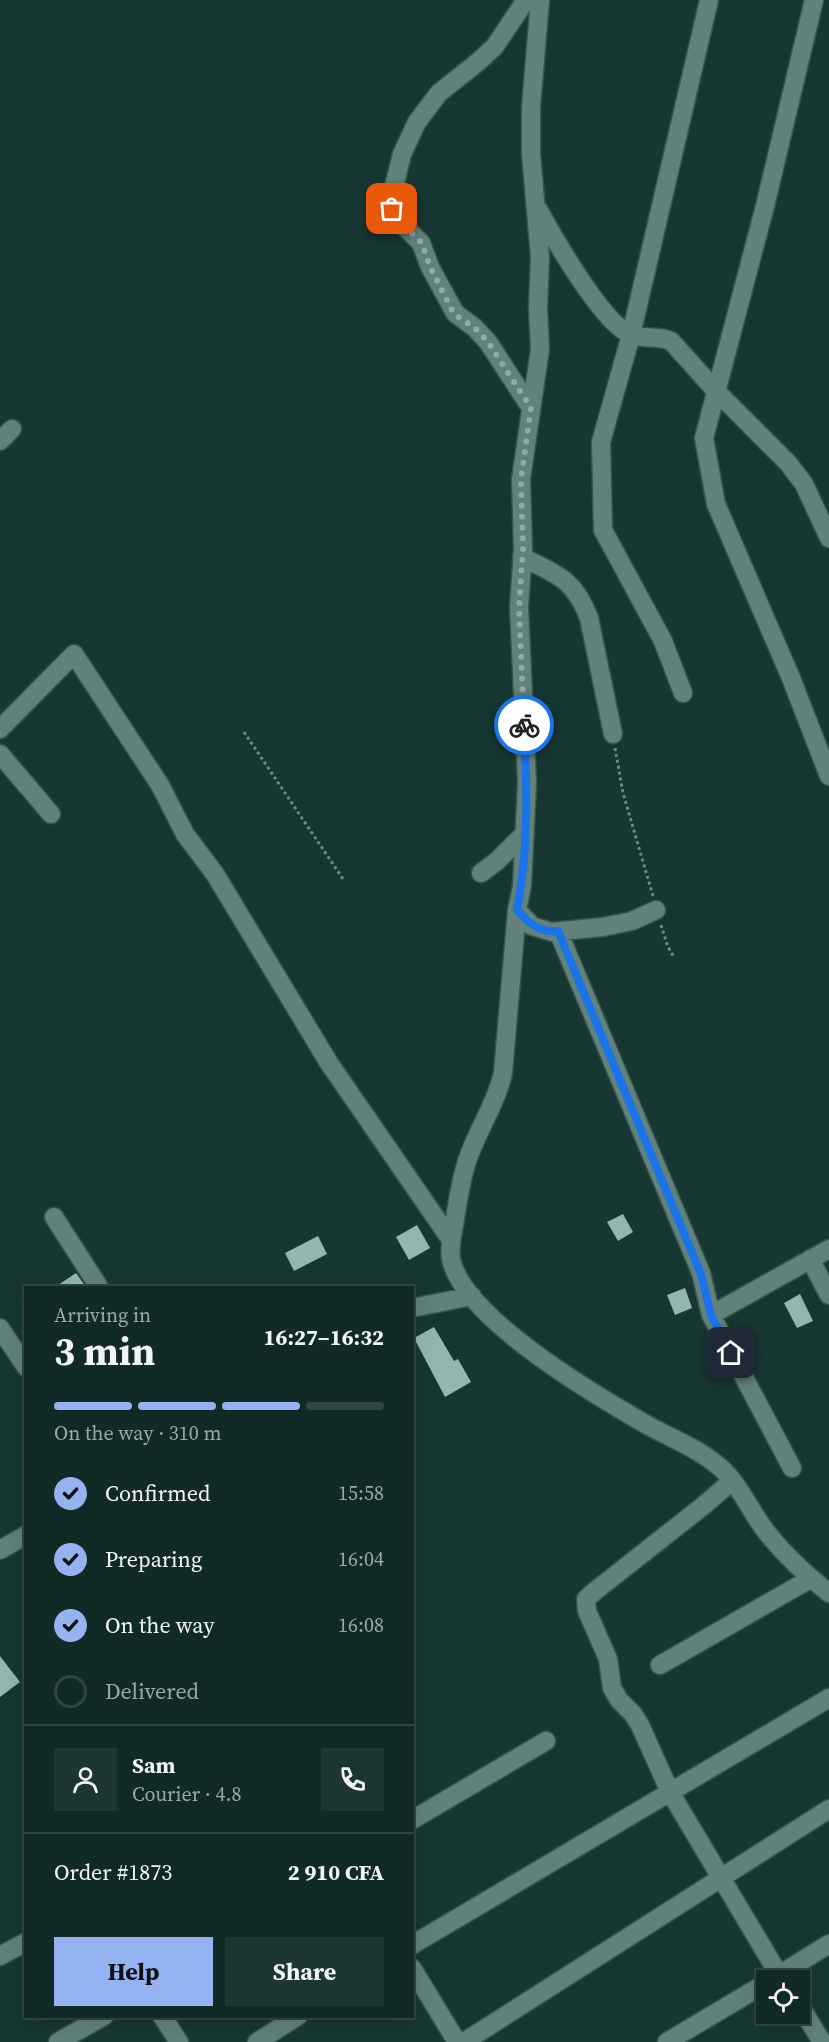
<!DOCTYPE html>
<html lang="en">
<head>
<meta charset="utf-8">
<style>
	:root { --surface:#112a26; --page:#1e3632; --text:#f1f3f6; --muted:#9ca7a7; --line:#304643; --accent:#95b2f1 }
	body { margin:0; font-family:"Source Serif 4",serif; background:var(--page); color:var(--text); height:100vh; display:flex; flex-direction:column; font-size:22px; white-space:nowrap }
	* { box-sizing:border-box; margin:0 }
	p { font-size:20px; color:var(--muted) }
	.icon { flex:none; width:33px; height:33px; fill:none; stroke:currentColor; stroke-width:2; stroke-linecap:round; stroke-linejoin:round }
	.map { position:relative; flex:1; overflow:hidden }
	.sheet { position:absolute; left:24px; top:1286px; width:390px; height:732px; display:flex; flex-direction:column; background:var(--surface); border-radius:0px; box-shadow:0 6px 24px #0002,0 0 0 2px var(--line) }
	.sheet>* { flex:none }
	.fabs { position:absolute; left:756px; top:1970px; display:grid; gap:12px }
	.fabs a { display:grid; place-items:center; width:54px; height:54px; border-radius:0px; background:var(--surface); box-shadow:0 6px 24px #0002,0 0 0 2px var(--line); font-size:30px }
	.pin { position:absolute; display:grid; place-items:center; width:51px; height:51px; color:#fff; margin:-26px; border-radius:12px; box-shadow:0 3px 9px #0006 }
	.courier { position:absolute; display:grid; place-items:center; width:60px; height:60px; margin:-30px; border:4px solid #1a73e8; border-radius:50%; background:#fff; color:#222; box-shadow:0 2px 8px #0007 }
	.overview em { font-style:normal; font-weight:700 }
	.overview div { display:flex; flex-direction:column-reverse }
	.overview { display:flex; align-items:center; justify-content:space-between; height:102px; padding:0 30px }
	h1 { font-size:39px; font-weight:700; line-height:45px }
	.bar { display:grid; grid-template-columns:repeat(4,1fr); gap:9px 6px; align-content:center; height:72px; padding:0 30px }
	.bar i { height:8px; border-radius:4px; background:var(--line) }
	.bar .selected { background:var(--accent) }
	.bar p { grid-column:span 4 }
	.line { display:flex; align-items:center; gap:15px; padding:0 30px; border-top:2px solid var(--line) }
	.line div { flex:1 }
	.round { display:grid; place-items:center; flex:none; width:63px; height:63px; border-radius:0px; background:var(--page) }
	ol { padding:0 30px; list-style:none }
	li { display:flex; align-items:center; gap:18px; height:66px }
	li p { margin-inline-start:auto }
	li .icon { padding:6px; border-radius:50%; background:var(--accent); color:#111; stroke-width:4 }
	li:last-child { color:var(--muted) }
	li i { width:33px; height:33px; border:3px solid var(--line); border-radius:50% }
	.primary-button { display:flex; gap:12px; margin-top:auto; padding:12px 30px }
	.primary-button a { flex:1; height:69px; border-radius:0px; background:var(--accent); color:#111; font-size:24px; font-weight:700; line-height:69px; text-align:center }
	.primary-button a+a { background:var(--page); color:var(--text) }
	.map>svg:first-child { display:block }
	.building { fill:#93b7af }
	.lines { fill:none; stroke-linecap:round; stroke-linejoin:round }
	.minor-casing { stroke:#37534e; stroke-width:21 }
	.path { stroke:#6f8984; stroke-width:3; stroke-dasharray:3 3; stroke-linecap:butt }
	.minor { stroke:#60827b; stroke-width:18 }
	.done { stroke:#92a9a4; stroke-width:6; stroke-dasharray:0 10.8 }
	.route { stroke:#1a73e8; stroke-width:8 }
</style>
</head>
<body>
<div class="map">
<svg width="829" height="2042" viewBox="0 0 829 2042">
	<rect width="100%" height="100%" fill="#173832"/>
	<path class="building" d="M623,1214L633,1232L618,1241L607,1222Z
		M417,1225L430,1248L409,1260L396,1237Z
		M318,1236L327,1254L294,1271L285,1253Z
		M76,1273L86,1287H55Z
		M685,1288L692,1308L675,1315L667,1295Z
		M800,1294L813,1321L797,1328L784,1303Z
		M434,1327L454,1361L458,1359L471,1382L445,1397L414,1338Z
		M0,1656L20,1682L0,1697Z"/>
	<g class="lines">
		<g class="minor-casing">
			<path id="minor" d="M526,0L495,46L478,62L439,93L417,122L402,154L391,199L392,209L397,219L421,243L430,267L455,313L475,328L488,342L531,408
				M540,0L531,107V154L540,257L538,308L540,349L521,479L523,550L519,607L527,783L522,886L517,910L503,1073C496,1104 477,1131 467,1161C461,1180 458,1199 455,1219C453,1232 449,1246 451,1259C463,1318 598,1397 649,1426C671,1438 697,1448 716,1464C736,1479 748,1506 762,1526C780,1551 805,1574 829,1593
				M814,0L765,206L704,438L716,504L791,678L829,776
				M538,209C553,237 603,324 630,334C643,340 657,335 671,341L717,392L788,463L804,484L829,538
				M0,441L12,429
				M522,557C558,575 574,579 589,618L613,734
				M683,693L663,641L603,530L601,442L631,335L709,0
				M0,729L74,654L160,785L185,834L215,874L329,1063L451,1240
				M0,754L51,814
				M481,873L497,861L525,833
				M517,910L532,926L552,932L603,927L632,921L656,910
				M558,931L701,1273L711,1315L792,1468
				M54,1217L99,1287
				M810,1259L829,1295
				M412,1308L472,1296
				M711,1315L829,1249
				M0,1328L26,1367
				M732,1481L703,1506L595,1591L586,1599L587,1611L608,1659L612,1688L619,1700L633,1714L640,1725L670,1792L782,1980
				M0,1550L26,1535
				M660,1665L810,1579
				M412,1820L546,1741
				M412,1945L829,1698
				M0,1956L26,1942
				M412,1968L457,2042
				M771,1980L829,1944
				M800,2006L822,2042
				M162,2016L179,2042
				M58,2042L104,2016
				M257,2042L298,2016
				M464,2042L829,1809
				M667,2042L766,1983"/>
		</g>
		<path class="path" d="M244,732L343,879
			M615,748L623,793L653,896
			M661,925L668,947L674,957"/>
		<use href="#minor" class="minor"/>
	</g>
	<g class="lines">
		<path class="done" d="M392,209L397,219L422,243L430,267L454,314L475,328L488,342L531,408L521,479L523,550L519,607L524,725"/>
		<path class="route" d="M524,725C527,786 529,849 517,910C529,923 539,933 558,931L701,1274L711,1315L731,1353"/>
	</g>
</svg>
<div class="fabs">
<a><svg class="icon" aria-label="locate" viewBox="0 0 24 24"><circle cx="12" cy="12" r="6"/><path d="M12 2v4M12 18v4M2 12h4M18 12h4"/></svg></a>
</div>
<div class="pin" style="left:392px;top:209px;background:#ea580c"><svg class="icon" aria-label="bag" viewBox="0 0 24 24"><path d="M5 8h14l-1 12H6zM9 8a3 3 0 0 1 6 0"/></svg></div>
<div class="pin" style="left:731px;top:1353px;background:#1f2937"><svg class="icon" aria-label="home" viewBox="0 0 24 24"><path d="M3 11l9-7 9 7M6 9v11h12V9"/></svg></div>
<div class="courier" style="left:524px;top:725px"><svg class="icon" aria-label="bike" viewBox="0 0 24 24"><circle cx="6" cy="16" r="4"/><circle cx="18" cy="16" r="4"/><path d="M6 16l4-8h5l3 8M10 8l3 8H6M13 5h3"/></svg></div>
<section class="sheet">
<div class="overview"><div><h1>3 min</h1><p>Arriving in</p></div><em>16:27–16:32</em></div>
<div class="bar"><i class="selected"></i><i class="selected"></i><i class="selected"></i><i></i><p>On the way · 310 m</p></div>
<ol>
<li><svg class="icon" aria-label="check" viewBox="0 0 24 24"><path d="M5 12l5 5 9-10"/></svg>Confirmed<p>15:58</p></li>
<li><svg class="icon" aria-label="check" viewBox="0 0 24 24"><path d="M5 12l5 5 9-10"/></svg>Preparing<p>16:04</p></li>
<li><svg class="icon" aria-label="check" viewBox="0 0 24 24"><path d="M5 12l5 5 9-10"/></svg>On the way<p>16:08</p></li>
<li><i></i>Delivered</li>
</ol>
<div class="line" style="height:108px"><a class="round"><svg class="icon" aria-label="person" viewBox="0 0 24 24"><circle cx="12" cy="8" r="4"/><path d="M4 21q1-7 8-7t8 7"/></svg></a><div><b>Sam</b><p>Courier · 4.8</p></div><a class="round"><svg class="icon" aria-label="phone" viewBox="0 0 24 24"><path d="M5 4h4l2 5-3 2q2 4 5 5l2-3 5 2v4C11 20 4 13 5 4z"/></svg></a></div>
<div class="line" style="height:78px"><div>Order #1873</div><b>2 910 CFA</b></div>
<div class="primary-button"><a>Help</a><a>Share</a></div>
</section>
</div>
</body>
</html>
